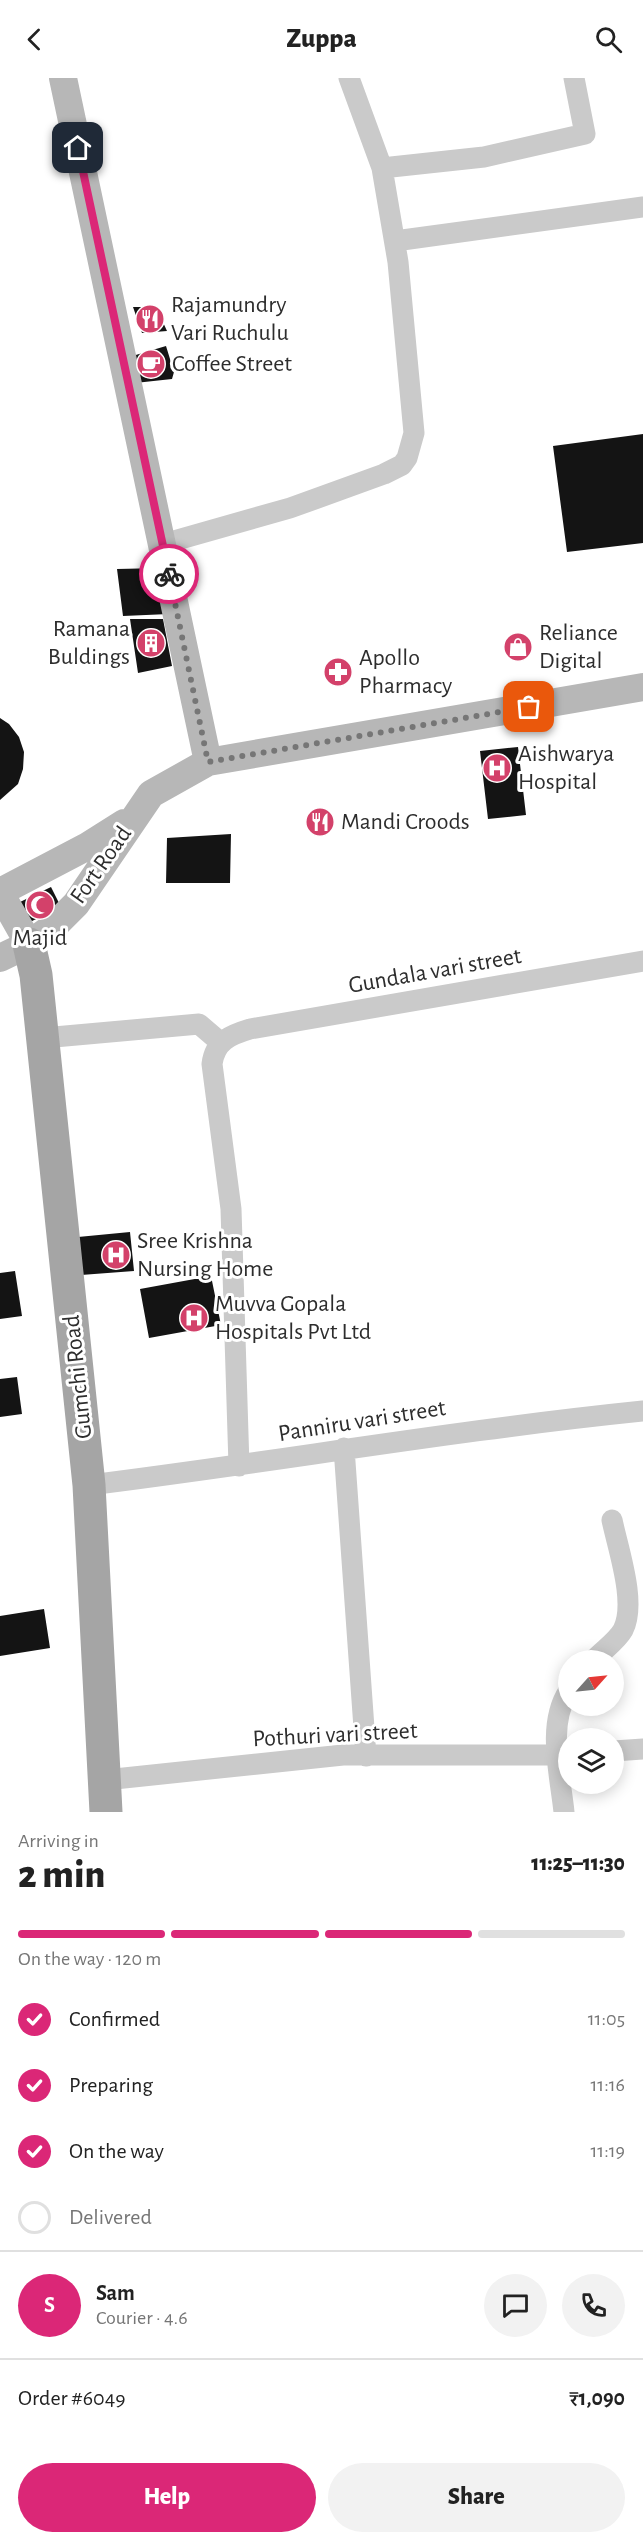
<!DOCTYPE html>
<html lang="en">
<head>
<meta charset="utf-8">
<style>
	:root { --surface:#fff; --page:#f2f2f2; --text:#222; --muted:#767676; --line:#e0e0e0; --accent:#db2777 }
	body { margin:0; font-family:"Alegreya Sans",sans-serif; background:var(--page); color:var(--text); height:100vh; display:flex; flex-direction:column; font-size:22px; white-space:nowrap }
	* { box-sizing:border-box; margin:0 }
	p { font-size:20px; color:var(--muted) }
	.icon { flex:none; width:33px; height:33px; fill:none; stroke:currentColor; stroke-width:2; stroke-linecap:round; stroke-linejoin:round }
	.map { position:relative; height:1734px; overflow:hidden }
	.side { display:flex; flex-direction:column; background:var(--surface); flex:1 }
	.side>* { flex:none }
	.needle { width:39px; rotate:63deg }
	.tools { position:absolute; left:558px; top:1572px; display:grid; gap:12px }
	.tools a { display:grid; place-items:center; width:66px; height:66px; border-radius:50%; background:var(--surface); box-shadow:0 3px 15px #0003; font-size:30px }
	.pin { position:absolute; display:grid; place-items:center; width:51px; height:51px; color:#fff; margin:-26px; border-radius:12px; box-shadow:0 3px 9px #0006 }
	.courier { position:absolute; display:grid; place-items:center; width:60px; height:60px; margin:-30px; border:4px solid #db2777; border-radius:50%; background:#fff; color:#222; box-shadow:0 2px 8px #0007 }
	.head em { font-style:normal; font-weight:800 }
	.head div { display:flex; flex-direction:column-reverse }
	.head { display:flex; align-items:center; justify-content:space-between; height:102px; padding:0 18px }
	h1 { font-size:39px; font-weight:800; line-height:45px }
	.bar { display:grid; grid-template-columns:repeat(4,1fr); gap:9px 6px; align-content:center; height:72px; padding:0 18px }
	.bar i { height:8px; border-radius:4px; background:var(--line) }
	.bar .active { background:var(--accent) }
	.bar p { grid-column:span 4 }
	.line { display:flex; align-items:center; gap:15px; padding:0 18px; border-top:2px solid var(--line) }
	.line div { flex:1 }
	.round { display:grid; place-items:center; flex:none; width:63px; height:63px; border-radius:32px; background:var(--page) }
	ol { padding:0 18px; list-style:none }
	li { display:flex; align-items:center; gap:18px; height:66px }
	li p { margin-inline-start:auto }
	li .icon { padding:6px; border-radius:50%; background:var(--accent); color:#fff; stroke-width:4 }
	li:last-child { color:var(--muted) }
	li i { width:33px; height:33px; border:3px solid var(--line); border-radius:50% }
	.primary-button { display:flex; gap:12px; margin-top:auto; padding:12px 18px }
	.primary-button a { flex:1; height:69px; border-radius:36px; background:var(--accent); color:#fff; font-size:24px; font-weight:800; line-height:69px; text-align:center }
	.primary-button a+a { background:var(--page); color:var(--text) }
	header { display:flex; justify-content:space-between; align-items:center; height:78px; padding:0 18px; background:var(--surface); font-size:27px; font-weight:800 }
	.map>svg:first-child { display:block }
	.building { fill:#141414 }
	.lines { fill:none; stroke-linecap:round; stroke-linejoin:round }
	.street { stroke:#cacaca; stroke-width:21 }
	.secondary { stroke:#b7b7b7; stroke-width:28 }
	.primary { stroke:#a5a5a5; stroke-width:33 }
	.done { stroke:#767676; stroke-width:6; stroke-dasharray:0 10.8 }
	.route { stroke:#db2777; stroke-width:8 }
	.labels { text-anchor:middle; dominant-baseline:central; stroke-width:6; stroke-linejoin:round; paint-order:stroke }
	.poi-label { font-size:24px; fill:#2d2d2d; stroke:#fff; text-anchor:start }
	.street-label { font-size:24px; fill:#2d2d2d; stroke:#fff }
</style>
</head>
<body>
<header><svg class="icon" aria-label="back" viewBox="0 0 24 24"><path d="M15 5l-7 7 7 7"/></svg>Zuppa<svg class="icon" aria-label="search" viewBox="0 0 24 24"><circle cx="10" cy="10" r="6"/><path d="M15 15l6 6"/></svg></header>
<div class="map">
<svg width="643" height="1734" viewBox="0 0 643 1734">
	<rect width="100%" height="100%" fill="#fff"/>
	<path class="building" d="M133,229H156L167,253L142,255Z
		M166,268L174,294L172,301L135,305L129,279Z
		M643,356V465L567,474L553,368Z
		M161,490L169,536L123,538L117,491Z
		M130,541H163L172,588L138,595Z
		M0,640L9,646L19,659L24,674L23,691L18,706L0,722Z
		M518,669L526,737L488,741L480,673Z
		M231,756L230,805H166L167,760Z
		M51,809L61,829L30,844L20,824Z
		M130,1154L134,1193L81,1197L78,1159Z
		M15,1193L22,1238L0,1241V1195Z
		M211,1198L221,1247L149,1260L140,1211Z
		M17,1299L22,1336L0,1339V1301Z
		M44,1531L50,1570L0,1578V1538Z"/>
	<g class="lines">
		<path class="street" d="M382,90L484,79L585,56L574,0
			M395,163L643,129
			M163,466L290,430L384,396L402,387L407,380L414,355L398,184L382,90L349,0
			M43,960L199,946L220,964
			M344,1370L366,1678
			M239,1388L231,1131L212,986C215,963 230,957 250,951L643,883
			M89,1407C274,1384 457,1352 643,1333
			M594,1582C603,1572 616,1564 623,1552C637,1525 618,1471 612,1442
			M614,1673L643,1671
			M105,1702L343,1677H568
			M564,1734C560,1696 547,1647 568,1614"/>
		<path class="secondary" d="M63,0L208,684
			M0,814L86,769L124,745
			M0,815L29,866
			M0,880L29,866L54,848L76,826L151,716L208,684L643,609"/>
		<path class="primary" d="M29,866L36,897L89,1407L106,1734"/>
	</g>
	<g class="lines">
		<path class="done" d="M169,496L208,684L529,629"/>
		<path class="route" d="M78,70L169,496"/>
	</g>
	<defs>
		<g id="restaurant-disc" transform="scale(1.5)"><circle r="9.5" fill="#d3416a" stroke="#fff"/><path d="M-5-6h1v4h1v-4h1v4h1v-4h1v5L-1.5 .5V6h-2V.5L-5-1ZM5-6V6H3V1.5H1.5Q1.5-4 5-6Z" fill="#fff"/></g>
		<g id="cafe-disc" transform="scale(1.5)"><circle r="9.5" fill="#d3416a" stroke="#fff"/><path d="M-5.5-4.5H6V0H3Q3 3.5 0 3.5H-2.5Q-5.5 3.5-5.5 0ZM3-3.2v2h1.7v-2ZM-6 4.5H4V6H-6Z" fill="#fff"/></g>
		<g id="building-disc" transform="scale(1.5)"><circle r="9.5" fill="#d3416a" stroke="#fff"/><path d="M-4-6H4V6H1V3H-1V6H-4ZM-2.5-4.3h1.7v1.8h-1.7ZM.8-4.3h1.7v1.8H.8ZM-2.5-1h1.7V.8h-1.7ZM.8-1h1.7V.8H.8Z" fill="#fff"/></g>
		<g id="shop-disc" transform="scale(1.5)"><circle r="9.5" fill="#d3416a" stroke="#fff"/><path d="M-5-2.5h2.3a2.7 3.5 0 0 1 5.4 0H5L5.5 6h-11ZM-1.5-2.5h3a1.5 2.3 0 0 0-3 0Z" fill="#fff"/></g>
		<g id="pharmacy-disc" transform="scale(1.5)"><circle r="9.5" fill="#d3416a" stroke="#fff"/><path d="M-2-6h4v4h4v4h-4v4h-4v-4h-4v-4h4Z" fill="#fff"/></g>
		<g id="hospital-disc" transform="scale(1.5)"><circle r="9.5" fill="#d3416a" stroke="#fff"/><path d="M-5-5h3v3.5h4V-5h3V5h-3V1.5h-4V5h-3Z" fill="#fff"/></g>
		<g id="mosque-disc" transform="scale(1.5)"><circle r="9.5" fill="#d3416a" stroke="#fff"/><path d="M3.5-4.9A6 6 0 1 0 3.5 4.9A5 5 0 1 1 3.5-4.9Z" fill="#fff"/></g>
	</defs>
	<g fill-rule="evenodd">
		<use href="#restaurant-disc" x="150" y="241"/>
		<use href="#cafe-disc" x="151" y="286"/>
		<use href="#building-disc" x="151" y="565"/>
		<use href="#shop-disc" x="518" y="569"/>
		<use href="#pharmacy-disc" x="338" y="594"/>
		<use href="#hospital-disc" x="497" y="690"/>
		<use href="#restaurant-disc" x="320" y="744"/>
		<use href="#mosque-disc" x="40" y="827"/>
		<use href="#hospital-disc" x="116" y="1177"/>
		<use href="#hospital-disc" x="194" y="1240"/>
	</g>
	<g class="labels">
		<g class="poi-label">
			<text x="171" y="227">Rajamundry<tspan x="171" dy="28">Vari Ruchulu</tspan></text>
			<text x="172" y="286">Coffee Street</text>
			<text x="130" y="551" text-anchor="end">Ramana<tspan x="130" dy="28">Buldings</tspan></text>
			<text x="539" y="555">Reliance<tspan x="539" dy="28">Digital</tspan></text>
			<text x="359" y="580">Apollo<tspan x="359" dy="28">Pharmacy</tspan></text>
			<text x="518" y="676">Aishwarya<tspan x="518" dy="28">Hospital</tspan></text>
			<text x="341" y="744">Mandi Croods</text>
			<text x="40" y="860" text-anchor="middle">Majid</text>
			<text x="137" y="1163">Sree Krishna<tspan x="137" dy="28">Nursing Home</tspan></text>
			<text x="215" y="1226">Muvva Gopala<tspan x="215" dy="28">Hospitals Pvt Ltd</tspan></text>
		</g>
		<g class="street-label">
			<text transform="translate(101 787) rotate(-55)">Fort Road</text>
			<text transform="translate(435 893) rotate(-10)">Gundala vari street</text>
			<text transform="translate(78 1299) rotate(-96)">Gumchi Road</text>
			<text transform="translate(362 1343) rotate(-9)">Panniru vari street</text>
			<text transform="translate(335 1657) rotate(-3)">Pothuri vari street</text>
		</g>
	</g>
</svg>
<div class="tools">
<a><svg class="needle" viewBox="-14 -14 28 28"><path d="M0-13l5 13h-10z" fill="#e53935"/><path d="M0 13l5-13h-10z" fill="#767676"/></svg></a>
<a><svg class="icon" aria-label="layers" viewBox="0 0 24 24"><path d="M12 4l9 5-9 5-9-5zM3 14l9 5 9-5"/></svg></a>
</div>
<div class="pin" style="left:529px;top:629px;background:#ea580c"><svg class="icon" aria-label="bag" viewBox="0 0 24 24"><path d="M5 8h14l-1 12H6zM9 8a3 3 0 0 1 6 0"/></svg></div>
<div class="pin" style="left:78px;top:70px;background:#1f2937"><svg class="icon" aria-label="home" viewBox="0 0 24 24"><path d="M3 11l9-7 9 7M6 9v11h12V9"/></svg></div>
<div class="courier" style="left:169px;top:496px"><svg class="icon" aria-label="bike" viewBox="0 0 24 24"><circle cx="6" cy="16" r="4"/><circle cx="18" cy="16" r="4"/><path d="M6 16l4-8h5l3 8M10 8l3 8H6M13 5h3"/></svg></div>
</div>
<section class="side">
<div class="head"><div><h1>2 min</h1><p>Arriving in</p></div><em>11:25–11:30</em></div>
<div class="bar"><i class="active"></i><i class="active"></i><i class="active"></i><i></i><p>On the way · 120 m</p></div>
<ol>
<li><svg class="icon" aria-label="check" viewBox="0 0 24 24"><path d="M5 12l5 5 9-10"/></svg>Confirmed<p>11:05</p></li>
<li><svg class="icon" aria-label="check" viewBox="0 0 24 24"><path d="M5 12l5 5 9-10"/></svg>Preparing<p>11:16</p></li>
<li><svg class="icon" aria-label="check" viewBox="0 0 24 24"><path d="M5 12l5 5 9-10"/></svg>On the way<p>11:19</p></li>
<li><i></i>Delivered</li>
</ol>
<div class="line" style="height:108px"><b class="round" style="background:var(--accent);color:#fff">S</b><div><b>Sam</b><p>Courier · 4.6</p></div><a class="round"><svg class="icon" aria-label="chat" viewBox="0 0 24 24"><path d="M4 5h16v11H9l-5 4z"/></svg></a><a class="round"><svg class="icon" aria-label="phone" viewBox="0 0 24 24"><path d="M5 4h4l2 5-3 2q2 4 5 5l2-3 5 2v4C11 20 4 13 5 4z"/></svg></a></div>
<div class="line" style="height:78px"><div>Order #6049</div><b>₹1,090</b></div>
<div class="primary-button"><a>Help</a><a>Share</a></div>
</section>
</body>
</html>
